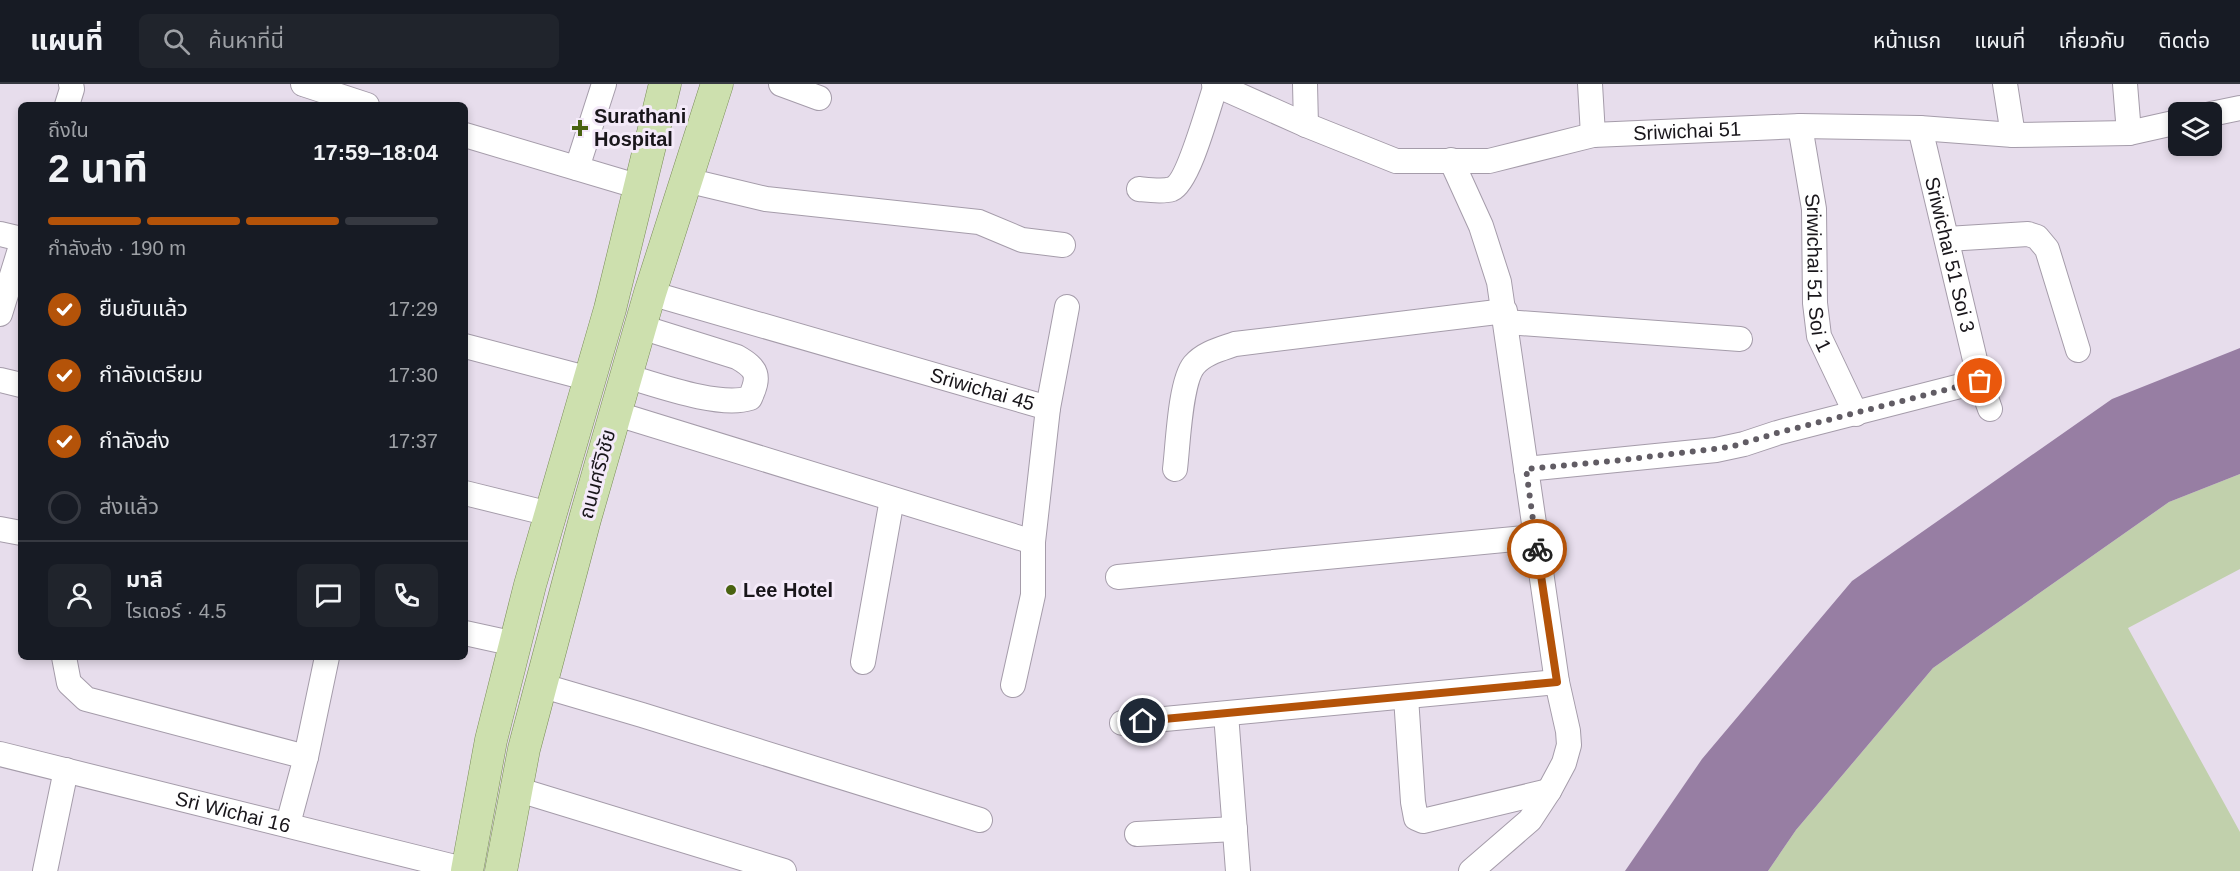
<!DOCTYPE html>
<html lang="th">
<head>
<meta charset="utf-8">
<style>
	:root { --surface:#171b24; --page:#20242c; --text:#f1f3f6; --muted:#9ea1a6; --line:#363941; --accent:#b45309 }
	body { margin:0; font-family:Arial,"Noto Sans Thai",sans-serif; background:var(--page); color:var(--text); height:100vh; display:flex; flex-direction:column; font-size:22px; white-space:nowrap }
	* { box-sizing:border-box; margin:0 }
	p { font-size:20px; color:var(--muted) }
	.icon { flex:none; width:33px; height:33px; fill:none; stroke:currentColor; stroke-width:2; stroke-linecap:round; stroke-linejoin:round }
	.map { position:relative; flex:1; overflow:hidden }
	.details { position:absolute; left:18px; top:18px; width:450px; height:558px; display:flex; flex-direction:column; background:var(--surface); border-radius:9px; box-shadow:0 3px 9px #0003 }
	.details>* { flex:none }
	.fabs { position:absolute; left:2168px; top:18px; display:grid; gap:12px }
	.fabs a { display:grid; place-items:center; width:54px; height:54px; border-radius:9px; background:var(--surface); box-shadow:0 3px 9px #0003; font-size:30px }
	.pin { position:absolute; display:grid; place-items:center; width:51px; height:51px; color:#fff; margin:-26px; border:3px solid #fff; border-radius:50%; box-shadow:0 2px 6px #0007 }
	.courier { position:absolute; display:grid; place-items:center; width:60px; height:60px; margin:-30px; border:4px solid #b45309; border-radius:50%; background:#fff; color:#222; box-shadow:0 2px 8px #0007 }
	.summary em { font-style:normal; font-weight:700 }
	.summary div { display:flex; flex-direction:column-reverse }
	.summary { display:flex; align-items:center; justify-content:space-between; height:102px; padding:0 30px }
	h1 { font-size:39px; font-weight:700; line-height:45px }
	.bar { display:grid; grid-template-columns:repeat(4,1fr); gap:9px 6px; align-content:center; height:72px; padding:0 30px }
	.bar i { height:8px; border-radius:4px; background:var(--line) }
	.bar .selected { background:var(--accent) }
	.bar p { grid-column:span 4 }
	.line { display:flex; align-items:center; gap:15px; padding:0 30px; border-top:2px solid var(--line) }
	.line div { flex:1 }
	.round { display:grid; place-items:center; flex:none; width:63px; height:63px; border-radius:9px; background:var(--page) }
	ol { padding:0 30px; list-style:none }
	li { display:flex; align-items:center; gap:18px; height:66px }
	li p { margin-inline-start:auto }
	li .icon { padding:6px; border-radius:50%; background:var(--accent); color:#fff; stroke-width:4 }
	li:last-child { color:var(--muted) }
	li i { width:33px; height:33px; border:3px solid var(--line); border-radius:50% }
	header { display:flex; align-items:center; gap:36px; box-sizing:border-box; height:84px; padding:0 30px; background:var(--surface); border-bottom:2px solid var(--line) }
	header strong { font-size:28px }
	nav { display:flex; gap:33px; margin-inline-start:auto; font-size:21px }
	.search { width:420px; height:54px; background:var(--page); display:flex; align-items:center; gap:15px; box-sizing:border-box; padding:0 21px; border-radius:9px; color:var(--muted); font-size:22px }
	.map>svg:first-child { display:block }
	.green { fill:#c1d0ac }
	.water { fill:#977ea3 }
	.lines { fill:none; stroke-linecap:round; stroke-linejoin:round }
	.minor-casing { stroke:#a59caa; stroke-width:26 }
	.major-casing { stroke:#798c57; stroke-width:33 }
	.minor { stroke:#fff; stroke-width:24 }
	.major { stroke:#cde0ae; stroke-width:32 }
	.done { stroke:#615c64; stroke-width:6; stroke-dasharray:0 10.8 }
	.route { stroke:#b45309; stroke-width:8 }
	.poi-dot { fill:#496210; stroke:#f4eaf9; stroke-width:2 }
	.labels { text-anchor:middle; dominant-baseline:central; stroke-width:6; stroke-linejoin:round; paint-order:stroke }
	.poi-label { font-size:20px; font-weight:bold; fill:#19161b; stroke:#f4eaf9; text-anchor:start }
	.street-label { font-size:20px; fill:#19161b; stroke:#f4eaf9 }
</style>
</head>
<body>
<header>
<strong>แผนที่</strong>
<div class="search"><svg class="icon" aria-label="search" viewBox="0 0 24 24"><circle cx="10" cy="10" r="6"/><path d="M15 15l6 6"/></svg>ค้นหาที่นี่</div>
<nav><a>หน้าแรก</a><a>แผนที่</a><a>เกี่ยวกับ</a><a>ติดต่อ</a></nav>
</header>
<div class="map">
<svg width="2240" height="787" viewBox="0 0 2240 787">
	<rect width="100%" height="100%" fill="#e7ddec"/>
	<path class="green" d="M2240,390V485L2128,544L2240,748V787H1768L1796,746L1933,584L2169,418Z"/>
	<path class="water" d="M2240,264V390L2169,418L1933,584L1796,746L1768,787H1625L1702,675L1852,497L2112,315Z"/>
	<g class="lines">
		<g class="minor-casing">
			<g id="minor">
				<path d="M303,0L367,21"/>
				<path d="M781,0L819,14"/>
				<path id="s1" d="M1214,0L1306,41L1396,77H1489L1593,51L1800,42L1920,44L2013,51L2129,49L2178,38"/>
				<path d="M1305,0L1306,41"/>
				<path d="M1590,0L1593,51"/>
				<path d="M2005,0L2013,51"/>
				<path d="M2125,0L2129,49"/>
				<path d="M67,21L72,5L71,0"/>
				<path d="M2211,30L2240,24"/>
				<path id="s2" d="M1800,42L1814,125L1815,219L1819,252L1856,330"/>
				<path id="s3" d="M1920,44L1980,297L1990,325"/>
				<path d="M465,51L640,103"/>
				<path d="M1451,76L1481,142L1499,198L1557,598L1568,647L1569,661L1564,679L1549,707L1530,736L1471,787"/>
				<path d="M577,84L604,0"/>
				<path d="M686,96L766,115L979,138L1022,156L1063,161"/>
				<path d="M1139,105C1149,106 1163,108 1172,105C1189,98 1209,20 1216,1"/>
				<path d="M0,150L21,155"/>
				<path d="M1947,155L2028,150L2037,153L2047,165L2078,266"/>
				<path id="s4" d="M650,209L1048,324L1033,458V511L1013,601"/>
				<path d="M0,230L21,162"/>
				<path d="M1506,238L1740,255"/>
				<path d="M465,262L590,295"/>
				<path d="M626,292C657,301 720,324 750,314C760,292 758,285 737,273L641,243"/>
				<path d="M0,296L21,301"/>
				<path d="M1048,324L1067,223"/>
				<path d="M614,329L1033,458"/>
				<path d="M1175,385C1178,361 1180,298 1194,281C1204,269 1221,265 1235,260L1505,227"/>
				<path d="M1526,385L1716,366L1744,360L1777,349L1980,297"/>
				<path d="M465,409L550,430"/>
				<path d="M0,445L21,449"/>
				<path d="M1118,493L1535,453"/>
				<path d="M465,549L515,560"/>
				<path d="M64,573L69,599L86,615L306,673"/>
				<path d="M863,578L892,415"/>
				<path d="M540,601L642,631L980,736"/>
				<path d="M1406,613L1413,718L1416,734L1423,737L1549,707"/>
				<path d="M1226,630L1238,787"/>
				<path d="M1122,639L1557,598"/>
				<path id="s5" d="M0,670L467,786"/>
				<path d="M516,705L784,787"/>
				<path d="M288,740L306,673L327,573"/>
				<path d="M1137,750L1235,745"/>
				<path d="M45,787L66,686"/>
			</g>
		</g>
		<g class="major-casing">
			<path id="major" d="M467,787L491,656L530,501L610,225L665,0
				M501,787L524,665L585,435L650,209L717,0"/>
		</g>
		<use href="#minor" class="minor"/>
		<use href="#major" class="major"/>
	</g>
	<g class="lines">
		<path class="done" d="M1537,465L1526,385L1613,377L1730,363L1777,349L1980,297"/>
		<path class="route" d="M1143,637L1557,598L1537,465"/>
	</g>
	<g class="poi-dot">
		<path d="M577 35h6v6h6v6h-6v6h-6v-6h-6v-6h6z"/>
		<circle cx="731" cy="506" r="6"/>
	</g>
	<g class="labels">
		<g class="poi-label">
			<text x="594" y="32">Surathani<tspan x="594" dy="23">Hospital</tspan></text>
			<text x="743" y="506">Lee Hotel</text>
		</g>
		<g class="street-label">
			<text stroke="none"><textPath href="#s1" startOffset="492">Sriwichai 51</textPath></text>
			<text stroke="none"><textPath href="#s3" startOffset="130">Sriwichai 51 Soi 3</textPath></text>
			<text stroke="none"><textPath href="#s2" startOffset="148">Sriwichai 51 Soi 1</textPath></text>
			<text stroke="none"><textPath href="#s4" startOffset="346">Sriwichai 45</textPath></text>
			<text transform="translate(597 390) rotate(-75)">ถนนศรีวิชัย</text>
			<text stroke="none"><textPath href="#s5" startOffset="240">Sri Wichai 16</textPath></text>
		</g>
	</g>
</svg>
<div class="fabs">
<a><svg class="icon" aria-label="layers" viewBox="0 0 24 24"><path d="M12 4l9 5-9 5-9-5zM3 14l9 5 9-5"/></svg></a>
</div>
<div class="pin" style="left:1980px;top:297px;background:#ea580c"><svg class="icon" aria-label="bag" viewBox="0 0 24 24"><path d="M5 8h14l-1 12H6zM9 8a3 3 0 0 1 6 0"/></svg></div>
<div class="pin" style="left:1143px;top:637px;background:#1f2937"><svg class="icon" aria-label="home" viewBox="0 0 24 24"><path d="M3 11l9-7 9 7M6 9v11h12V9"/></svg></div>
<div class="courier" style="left:1537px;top:465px"><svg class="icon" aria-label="bike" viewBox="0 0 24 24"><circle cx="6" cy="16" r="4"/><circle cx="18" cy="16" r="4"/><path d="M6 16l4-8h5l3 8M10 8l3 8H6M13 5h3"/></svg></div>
<section class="details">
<div class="summary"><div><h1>2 นาที</h1><p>ถึงใน</p></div><em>17:59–18:04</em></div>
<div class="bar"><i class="selected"></i><i class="selected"></i><i class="selected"></i><i></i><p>กำลังส่ง · 190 m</p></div>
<ol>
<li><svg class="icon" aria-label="check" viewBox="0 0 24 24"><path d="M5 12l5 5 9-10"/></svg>ยืนยันแล้ว<p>17:29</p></li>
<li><svg class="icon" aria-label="check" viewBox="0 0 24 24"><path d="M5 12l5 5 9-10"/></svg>กำลังเตรียม<p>17:30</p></li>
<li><svg class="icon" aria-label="check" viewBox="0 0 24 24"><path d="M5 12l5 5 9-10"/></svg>กำลังส่ง<p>17:37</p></li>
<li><i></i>ส่งแล้ว</li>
</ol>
<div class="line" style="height:108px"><a class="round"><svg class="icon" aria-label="person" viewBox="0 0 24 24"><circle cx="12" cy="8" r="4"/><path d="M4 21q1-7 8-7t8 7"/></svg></a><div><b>มาลี</b><p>ไรเดอร์ · 4.5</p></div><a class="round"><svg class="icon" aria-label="chat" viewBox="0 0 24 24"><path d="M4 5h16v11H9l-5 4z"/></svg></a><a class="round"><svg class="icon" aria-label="phone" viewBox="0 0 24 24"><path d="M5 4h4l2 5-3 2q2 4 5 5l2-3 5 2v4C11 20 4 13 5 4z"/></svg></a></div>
</section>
</div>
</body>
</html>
